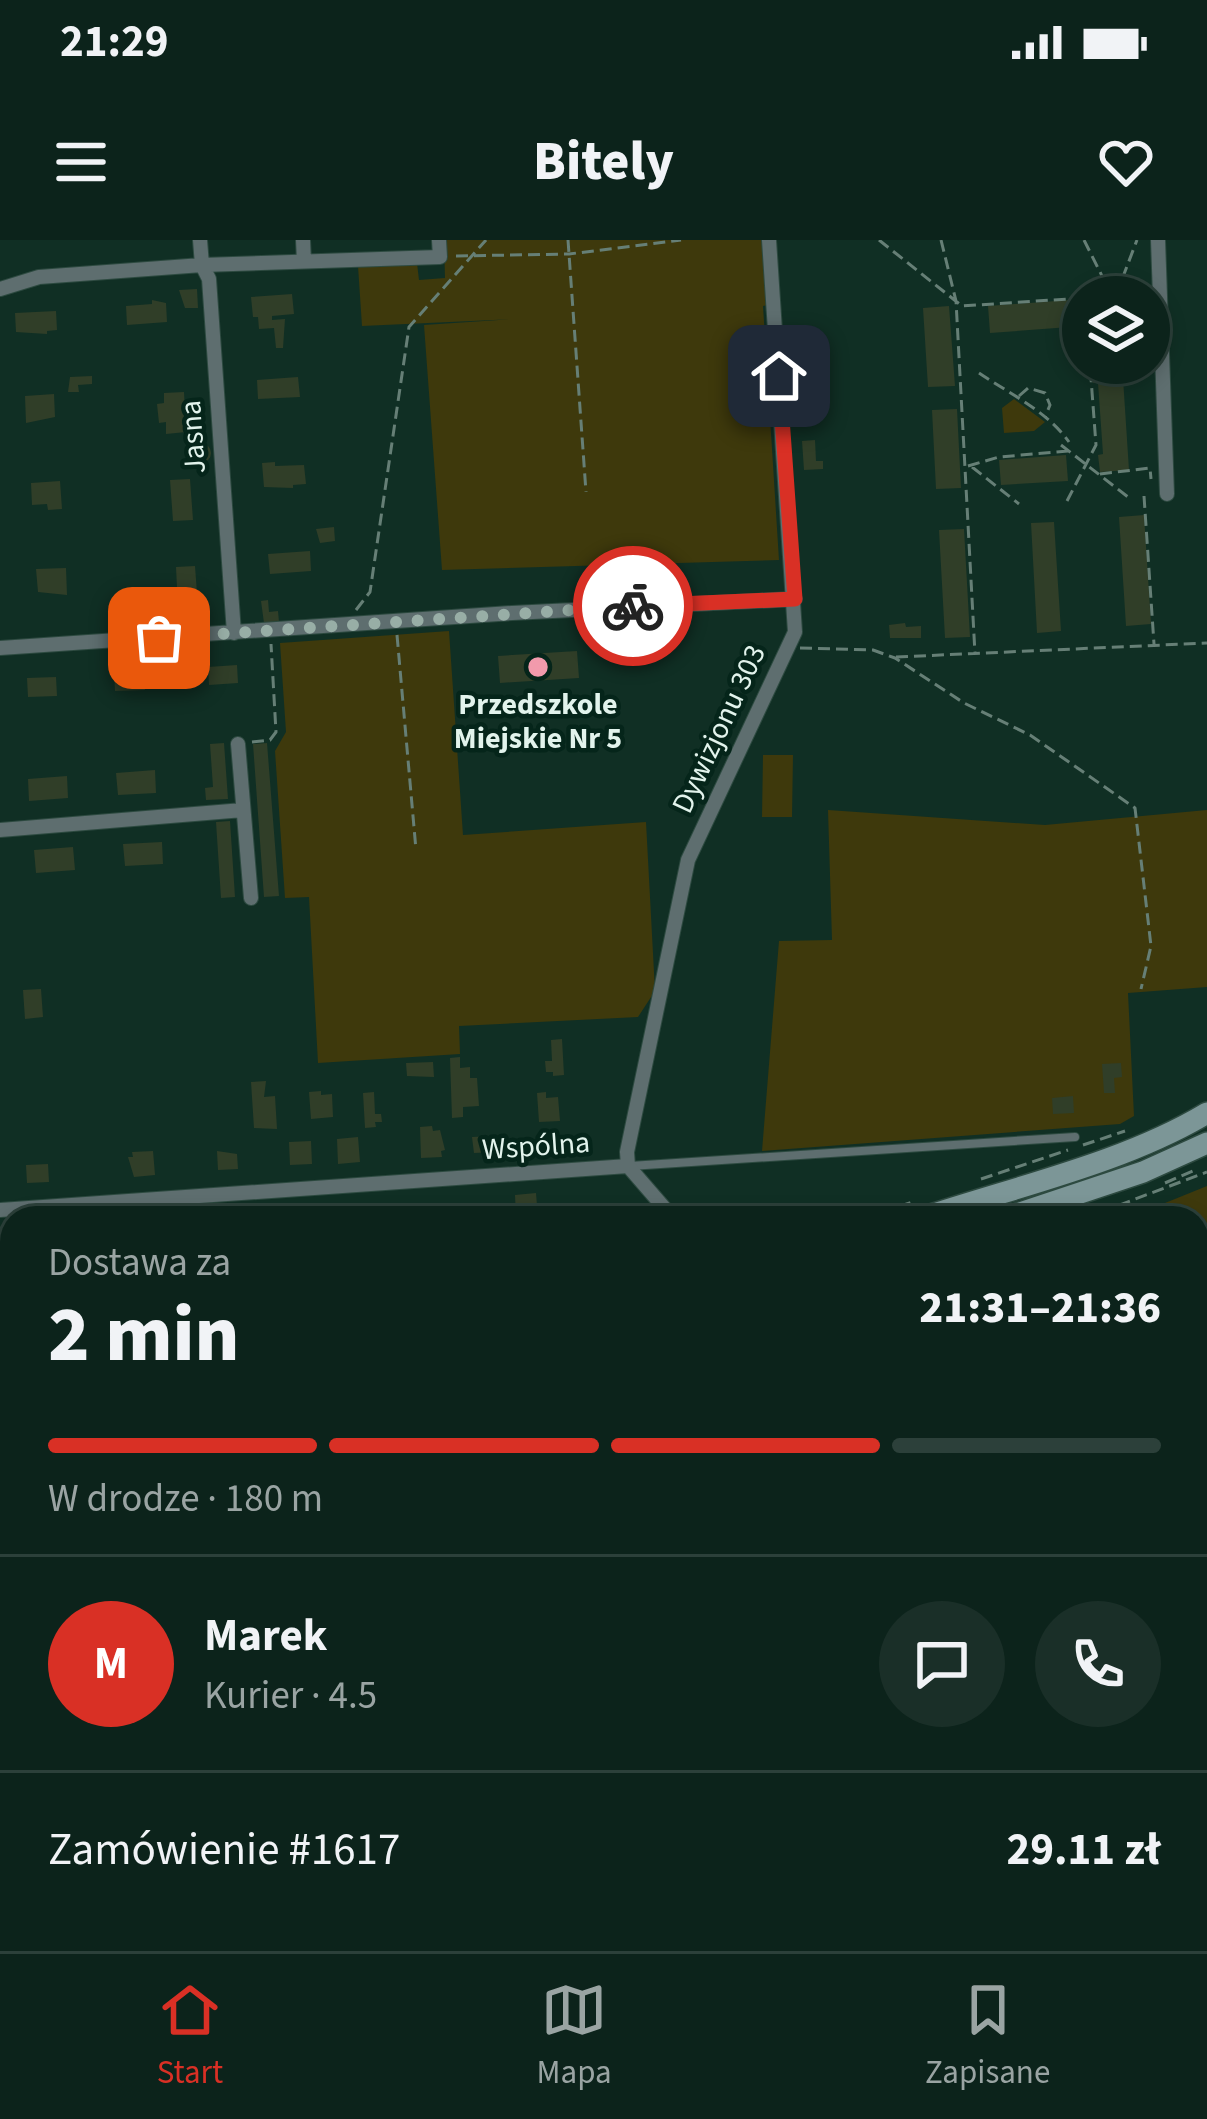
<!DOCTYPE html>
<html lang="pl">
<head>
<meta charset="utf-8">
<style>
	:root { --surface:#0c231b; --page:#1a2f28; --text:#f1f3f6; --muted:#9aa4a3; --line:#2c403a; --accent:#d93025 }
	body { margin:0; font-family:"Source Sans 3",sans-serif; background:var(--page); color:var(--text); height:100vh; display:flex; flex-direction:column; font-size:45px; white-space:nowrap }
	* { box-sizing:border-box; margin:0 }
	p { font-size:39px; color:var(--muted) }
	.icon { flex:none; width:66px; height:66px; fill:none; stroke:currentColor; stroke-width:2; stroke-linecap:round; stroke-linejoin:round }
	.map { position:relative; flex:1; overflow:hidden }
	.details { position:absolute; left:0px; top:966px; width:1209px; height:747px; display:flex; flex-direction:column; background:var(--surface); border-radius:36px 36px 0 0; box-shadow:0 6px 18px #0003,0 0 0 3px var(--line) }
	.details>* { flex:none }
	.tools { position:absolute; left:1062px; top:36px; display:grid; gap:24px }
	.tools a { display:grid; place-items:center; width:108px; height:108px; border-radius:50%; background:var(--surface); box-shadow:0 6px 18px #0003,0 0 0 3px var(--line); font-size:60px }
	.pin { position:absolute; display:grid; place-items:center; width:102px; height:102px; color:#fff; margin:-51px; border-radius:24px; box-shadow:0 6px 18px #0006 }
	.courier { position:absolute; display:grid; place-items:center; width:120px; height:120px; margin:-60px; border:9px solid #d93025; border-radius:50%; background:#fff; color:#222; box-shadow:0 3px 15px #0007 }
	.head em { font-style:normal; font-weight:800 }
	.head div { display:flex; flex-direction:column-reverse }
	.head { display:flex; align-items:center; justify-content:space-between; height:204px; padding:0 48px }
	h1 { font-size:78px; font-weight:800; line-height:90px }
	.bar { display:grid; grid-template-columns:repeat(4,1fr); gap:18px 12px; align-content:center; height:144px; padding:0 48px }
	.bar i { height:15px; border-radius:9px; background:var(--line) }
	.bar .current { background:var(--accent) }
	.bar p { grid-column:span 4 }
	.line { display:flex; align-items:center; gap:30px; padding:0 48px; border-top:3px solid var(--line) }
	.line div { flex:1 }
	.round { display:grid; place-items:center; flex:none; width:126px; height:126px; border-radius:63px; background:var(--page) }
	.status { display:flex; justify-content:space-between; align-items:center; height:84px; padding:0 60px; background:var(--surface); direction:ltr }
	.status svg { height:33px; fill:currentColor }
	header { display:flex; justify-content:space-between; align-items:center; height:156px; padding:0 48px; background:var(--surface); font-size:54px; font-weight:800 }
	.tabs { display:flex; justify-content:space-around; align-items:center; height:168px; border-top:3px solid var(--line); background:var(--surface); font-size:33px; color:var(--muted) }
	.tabs a { display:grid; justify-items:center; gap:6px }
	.tabs .current { color:var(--accent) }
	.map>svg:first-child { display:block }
	.green { fill:#3e390c }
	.building { fill:#303e28 }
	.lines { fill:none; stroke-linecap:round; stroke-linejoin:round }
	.service-casing { stroke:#2d4a40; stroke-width:10 }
	.minor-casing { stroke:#2d4a40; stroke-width:16 }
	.secondary-casing { stroke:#2d4a40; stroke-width:24 }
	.path { stroke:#667f76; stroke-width:3; stroke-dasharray:12 6; stroke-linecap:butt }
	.service { stroke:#5e6e6f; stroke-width:8 }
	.minor { stroke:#5e6e6f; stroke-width:14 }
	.secondary { stroke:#7c9697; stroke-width:21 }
	.done { stroke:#98aea6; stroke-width:12; stroke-dasharray:0 21.6 }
	.route { stroke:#d93025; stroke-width:15 }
	.poi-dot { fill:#f29aac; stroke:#05251a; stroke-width:4.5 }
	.labels { text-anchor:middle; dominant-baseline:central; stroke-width:9; stroke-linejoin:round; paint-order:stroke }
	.street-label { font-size:30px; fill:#e2f3ec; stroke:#05251a }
	.poi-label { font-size:30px; font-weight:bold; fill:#e2f3ec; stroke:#05251a }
</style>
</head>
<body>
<div class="status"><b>21:29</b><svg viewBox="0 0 49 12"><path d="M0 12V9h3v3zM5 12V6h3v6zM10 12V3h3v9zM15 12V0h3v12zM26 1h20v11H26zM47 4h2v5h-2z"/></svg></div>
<header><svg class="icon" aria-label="menu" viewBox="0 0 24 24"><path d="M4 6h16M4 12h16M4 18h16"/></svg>Bitely<svg class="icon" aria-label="heart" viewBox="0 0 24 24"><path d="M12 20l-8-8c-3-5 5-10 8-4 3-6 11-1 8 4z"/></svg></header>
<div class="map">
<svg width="1207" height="1711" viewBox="0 0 1207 1711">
	<rect width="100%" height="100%" fill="#102f24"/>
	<path class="green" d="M444,0H763L768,65L763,66L779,320L442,330L424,85L513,79L362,86L358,26L417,23L419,40L445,38Z
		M1014,159L1045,182L1034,191L1004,193L1002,168Z
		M449,391L463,595L646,582L655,751L638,777L459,786L460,814L318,823L309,657L285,658L275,511L286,492L280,403Z
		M763,515H793L792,577H762Z
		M828,570L1045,585L1207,570V747L1128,753L1134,876L1120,884L762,911L779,701L832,700Z
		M1207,946V1155L1197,1152V978H1128Z"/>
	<path class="building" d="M197,49L198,68H185L179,50Z
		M292,54L294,74L272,76V80L285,79L283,108H276L274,88L259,89L258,77H253L251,57Z
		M1083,59V86L990,93L988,66Z
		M152,60L166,63L167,82L127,85L126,66L152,64Z
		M949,66L955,146L928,147L923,68Z
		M56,71L57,90L47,91V94L16,92L15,73Z
		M1122,123L1129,230L1100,232L1098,215L1103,214L1098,143H1093L1092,125Z
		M92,136V144L78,145L79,152H68L70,137Z
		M298,137L300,157L258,159L257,140Z
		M184,152L186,192L166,194V182L159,183L157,164L164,163V153Z
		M54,154L55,177L26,183L25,156Z
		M957,169L961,248L936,249L932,170Z
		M815,200L816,221H823V229L804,230L802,201Z
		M191 213a10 10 0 1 1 20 0a10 10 0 1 1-20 0Z
		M1066,215L1068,241L1001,245L999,220Z
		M275,222V226L304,225L306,244L293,245V248L264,247L262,223Z
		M190,239L193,280L173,281L170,240Z
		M60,241L62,269L48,270L47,264L32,265L31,243Z
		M1144,275L1151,384L1126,386L1119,277Z
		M1054,282L1061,391L1037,393L1031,283Z
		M334,287L335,301L320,303L316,289Z
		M964,289L970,397L945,398L939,290Z
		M310,311L311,331L270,334L268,314Z
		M195,326L198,367L178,368L176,327Z
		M66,328L67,355L38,352L36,329Z
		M268,360L269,372L278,371L279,382L264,383L261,361Z
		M905,383L906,387L921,386V398H890L889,385Z
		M577,411L579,438L500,443L498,416Z
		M237,425L238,443L209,445L208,427Z
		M144,431L145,450L115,451L114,432Z
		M56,437L57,456L28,457L27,438Z
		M224,503L228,559L206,560L205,548L213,547L210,504Z
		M267,503L279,656L264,657L253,504Z
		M155,530L156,553L118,555L116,533Z
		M67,536L68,558L29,561L28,539Z
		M230,581L235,657L221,658L216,582Z
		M162,602L163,624L125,626L123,604Z
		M73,607L75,630L36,633L34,610Z
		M41,749L43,777L25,779L23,750Z
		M562,799L564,835L553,836V832H546L545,821H552L551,800Z
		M460,817V828L470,827V838H477L479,866L463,867V877L452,878L450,818Z
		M433,822L434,837L407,836L406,823Z
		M1121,823L1122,837L1114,838L1115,853H1104L1102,824Z
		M266,841L264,857L275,856L277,889L254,888L251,842Z
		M321,851V855L332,854L333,877L311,879L309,852Z
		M374,852L375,874H381L382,882H375L376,887L365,888L363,853Z
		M546,852V858L558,857L560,881L539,882L537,853Z
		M1073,856L1074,873L1053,874L1052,858Z
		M432,886L433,891L440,890L445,910L441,911L442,917L421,918L420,887Z
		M493,896L494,912L474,913L472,897Z
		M358,897L360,922L338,924L337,899Z
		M311,901L312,924L290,925L289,902Z
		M153,911L155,935L134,937L128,917H133L132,912Z
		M217,911L237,914L238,929L218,930Z
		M48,924L49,942L27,943L26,925Z
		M536,953L538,978H516L515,955Z
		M261,1701H293L295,1703L287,1711H250Z"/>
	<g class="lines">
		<g class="service-casing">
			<path id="service" d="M630,926L1075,897
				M0,1458L12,1448
				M313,1701L311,1706L315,1711
				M374,1701L387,1711"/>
		</g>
		<g class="minor-casing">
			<path id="minor" d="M200,0L202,25L209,39L234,393
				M303,0L304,21
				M1158,0L1167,254
				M0,49L39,37L202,25L440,17L439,0
				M0,408L512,373L795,359
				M238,504L251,658
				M0,590L243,570
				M0,970L628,926
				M673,978L628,926L627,912L688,620L795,392L769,0
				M0,1124L12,1133"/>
		</g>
		<g class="secondary-casing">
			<path id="secondary" d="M922,978C1014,947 1124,923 1207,873
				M1005,978L1143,932L1207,903
				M0,1293L12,1282
				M0,1328L12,1318"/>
		</g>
		<path class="path" d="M568,0L586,252
			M879,0L962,66L1083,58
			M941,0L956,61L975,414
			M1084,0L1112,56
			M456,16L569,14L681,0
			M1116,55L1137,0
			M1092,57L1110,56
			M979,133C1010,154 1047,171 1069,202
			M1019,156L1028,148L1045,153L1050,165L1045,177
			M1061,205L1128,257
			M968,226L999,217L1068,211
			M972,227L1019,264
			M1100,234L1150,228L1151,239
			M1144,256L1154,404
			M1067,261L1096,205L1090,125
			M356,370L370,352L409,87L486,0
			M397,395L416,610
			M800,408L873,410L895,418L964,463L1030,495L1135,568L1151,706L1141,749
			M896,417L1207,403
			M252,502L270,500L276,492L271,404
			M1083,905L1125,891
			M981,939L1068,910
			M1165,943L1195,930
			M865,978L915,961
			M1085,978L1207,932
			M0,1354L12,1343
			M0,1362L12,1351
			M492,1701L504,1711
			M398,1705L419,1710L441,1701"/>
		<use href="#service" class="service"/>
		<use href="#minor" class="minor"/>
		<use href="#secondary" class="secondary"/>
	</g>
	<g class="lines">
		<path class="done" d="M159,398L633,366"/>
		<path class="route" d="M633,366L795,359L779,136"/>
	</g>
	<circle class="poi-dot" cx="538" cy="427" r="12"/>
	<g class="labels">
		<g class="street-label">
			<text transform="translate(193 197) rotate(-94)">Jasna</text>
			<text transform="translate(719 489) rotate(-65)">Dywizjonu 303</text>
			<text transform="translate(536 906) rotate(-4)">Wspólna</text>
		</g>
		<g class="poi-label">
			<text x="538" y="464">Przedszkole<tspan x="538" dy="34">Miejskie Nr 5</tspan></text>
		</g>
	</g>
</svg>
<div class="tools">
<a><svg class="icon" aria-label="layers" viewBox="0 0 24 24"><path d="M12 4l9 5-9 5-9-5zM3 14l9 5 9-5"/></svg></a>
</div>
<div class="pin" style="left:159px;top:398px;background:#ea580c"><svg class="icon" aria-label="bag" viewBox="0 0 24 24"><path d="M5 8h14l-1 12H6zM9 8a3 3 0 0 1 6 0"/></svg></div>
<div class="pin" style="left:779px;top:136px;background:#1f2937"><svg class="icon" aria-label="home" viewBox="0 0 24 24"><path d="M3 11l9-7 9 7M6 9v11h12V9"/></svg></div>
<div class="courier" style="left:633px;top:366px"><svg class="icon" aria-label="bike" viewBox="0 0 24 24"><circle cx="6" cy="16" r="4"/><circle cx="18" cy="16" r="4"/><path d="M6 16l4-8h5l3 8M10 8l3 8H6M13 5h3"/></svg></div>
<section class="details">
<div class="head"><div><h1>2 min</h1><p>Dostawa za</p></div><em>21:31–21:36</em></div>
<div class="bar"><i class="current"></i><i class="current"></i><i class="current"></i><i></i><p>W drodze · 180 m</p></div>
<div class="line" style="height:216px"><b class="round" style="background:var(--accent);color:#fff">M</b><div><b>Marek</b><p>Kurier · 4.5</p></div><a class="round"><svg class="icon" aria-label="chat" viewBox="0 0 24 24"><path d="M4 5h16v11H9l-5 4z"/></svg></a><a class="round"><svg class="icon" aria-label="phone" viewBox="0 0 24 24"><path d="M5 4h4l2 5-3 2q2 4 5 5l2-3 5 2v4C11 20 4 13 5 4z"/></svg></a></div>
<div class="line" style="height:156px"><div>Zamówienie #1617</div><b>29.11 zł</b></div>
</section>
</div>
<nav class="tabs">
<a class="current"><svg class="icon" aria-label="home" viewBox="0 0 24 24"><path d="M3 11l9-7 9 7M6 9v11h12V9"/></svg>Start</a>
<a><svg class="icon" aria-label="map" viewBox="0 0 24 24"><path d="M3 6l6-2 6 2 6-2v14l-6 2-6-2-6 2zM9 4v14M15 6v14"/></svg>Mapa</a>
<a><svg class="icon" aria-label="saved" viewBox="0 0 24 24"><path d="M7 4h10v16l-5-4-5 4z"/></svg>Zapisane</a>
</nav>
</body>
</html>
